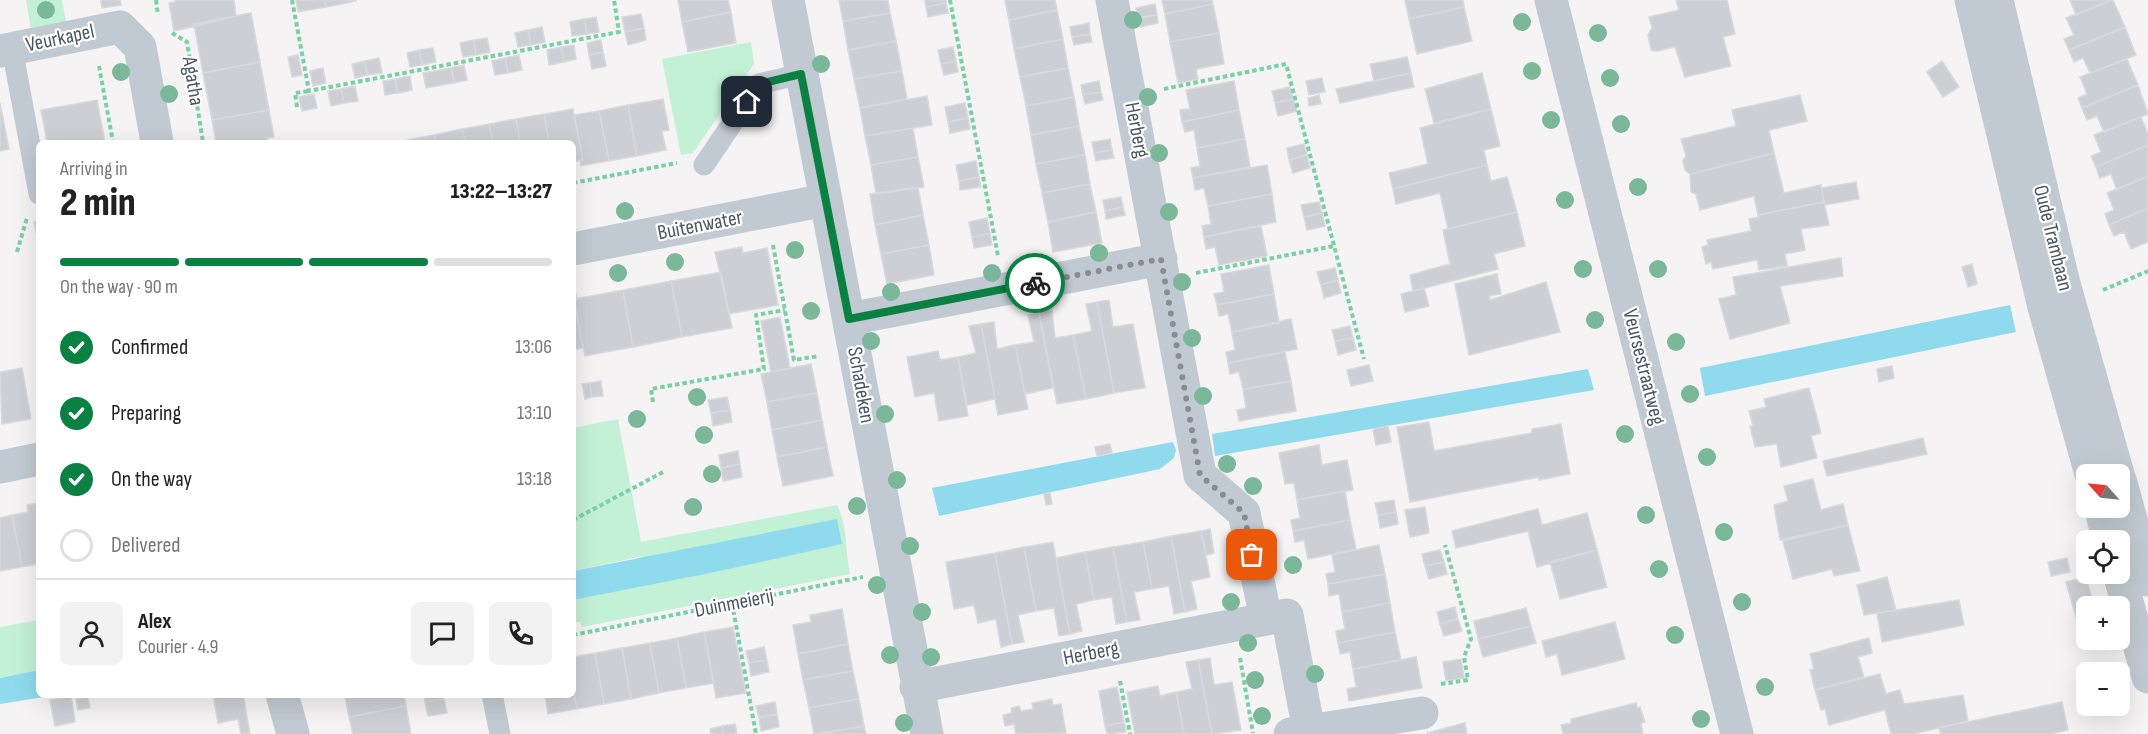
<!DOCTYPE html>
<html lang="en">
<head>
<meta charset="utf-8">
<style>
	:root { --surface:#fff; --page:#f2f2f2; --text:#222; --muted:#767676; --line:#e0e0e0; --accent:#0b8043 }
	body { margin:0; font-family:"Sofia Sans Condensed",sans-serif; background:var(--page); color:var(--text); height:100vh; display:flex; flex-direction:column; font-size:22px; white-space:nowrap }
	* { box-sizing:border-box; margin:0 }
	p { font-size:20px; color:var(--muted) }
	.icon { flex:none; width:33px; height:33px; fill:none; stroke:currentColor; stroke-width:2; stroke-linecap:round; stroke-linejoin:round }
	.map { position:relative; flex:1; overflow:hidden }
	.side { position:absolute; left:36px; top:140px; width:540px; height:558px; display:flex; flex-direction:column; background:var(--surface); border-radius:9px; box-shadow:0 6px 24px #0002 }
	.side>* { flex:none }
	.needle { width:39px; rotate:297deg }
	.controls { position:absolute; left:2076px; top:464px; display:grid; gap:12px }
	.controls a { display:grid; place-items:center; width:54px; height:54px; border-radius:9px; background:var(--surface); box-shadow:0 6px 24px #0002; font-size:30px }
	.pin { position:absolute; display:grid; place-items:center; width:51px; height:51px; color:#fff; margin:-26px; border-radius:12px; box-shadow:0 3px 9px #0006 }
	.courier { position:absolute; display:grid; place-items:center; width:60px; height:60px; margin:-30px; border:4px solid #0b8043; border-radius:50%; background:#fff; color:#222; box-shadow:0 2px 8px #0007 }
	.head em { font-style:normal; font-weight:800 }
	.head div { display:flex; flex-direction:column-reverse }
	.head { display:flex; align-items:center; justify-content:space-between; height:102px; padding:0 24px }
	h1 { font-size:39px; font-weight:800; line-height:45px }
	.bar { display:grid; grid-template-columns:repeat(4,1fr); gap:9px 6px; align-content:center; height:72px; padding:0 24px }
	.bar i { height:8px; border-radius:4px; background:var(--line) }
	.bar .active { background:var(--accent) }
	.bar p { grid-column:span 4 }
	.line { display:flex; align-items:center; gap:15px; padding:0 24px; border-top:2px solid var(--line) }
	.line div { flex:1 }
	.round { display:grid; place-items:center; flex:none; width:63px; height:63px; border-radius:9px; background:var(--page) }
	ol { padding:0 24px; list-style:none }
	li { display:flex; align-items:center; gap:18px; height:66px }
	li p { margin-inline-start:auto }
	li .icon { padding:6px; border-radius:50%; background:var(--accent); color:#fff; stroke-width:4 }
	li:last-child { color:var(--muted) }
	li i { width:33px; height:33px; border:3px solid var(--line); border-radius:50% }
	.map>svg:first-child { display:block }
	.green { fill:#c3f1d5 }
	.water { fill:#90daee }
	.building { fill:#cdcfd5; stroke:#d7d9de; stroke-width:1.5 }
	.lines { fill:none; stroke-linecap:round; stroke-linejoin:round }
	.path { stroke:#7ad0a6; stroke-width:4; stroke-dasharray:4.5 3; stroke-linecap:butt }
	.service { stroke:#c1cad2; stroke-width:21 }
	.minor { stroke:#c1cad2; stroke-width:33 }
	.tertiary { stroke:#c1cad2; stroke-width:33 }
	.tree { fill:#7bb799 }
	.done { stroke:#868d94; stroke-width:6; stroke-dasharray:0 10.8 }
	.route { stroke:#0b8043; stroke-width:8 }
	.labels { text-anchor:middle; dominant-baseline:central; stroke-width:4.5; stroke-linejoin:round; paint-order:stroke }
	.street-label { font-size:21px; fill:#4a5661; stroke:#fff }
</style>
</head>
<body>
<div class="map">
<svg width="2148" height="734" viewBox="0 0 2148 734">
	<rect width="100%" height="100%" fill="#f5f3f3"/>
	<path class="green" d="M26,0H62L66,22L31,29Z
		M751,42L754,64L693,153L681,155L662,59Z
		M618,419L641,542L837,505C848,527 845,550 850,574L582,627L580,622H575L573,600L643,556L573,571V428Z
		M39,620V670L0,678V627Z"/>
	<path class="water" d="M2010,305L2016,332L1705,396L1700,368Z
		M1588,369L1594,390L1215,456L1212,434Z
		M1173,442L1176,450L1174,458L1160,469L939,516L932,488Z
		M837,519L842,544L715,572L573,600V571Z
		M39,670V694L56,695L0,704V678Z"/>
	<path class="building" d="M101,0H120L121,5L102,8Z
		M175,0H234L236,16L174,31L169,3L175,2Z
		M296,0H325L326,7L298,12Z
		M325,0H356V1L326,7Z
		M678,0H728L731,12L682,22Z
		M839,0H888L890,13L843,21Z
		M925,0H946V3L926,7Z
		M1005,0H1055L1057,10L1009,20Z
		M1162,0H1212L1213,4L1165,14Z
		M1405,0H1463L1464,7L1409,19Z
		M1676,0H1727L1735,34L1723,37L1731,66L1685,77L1675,47L1657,51L1651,50L1648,35L1652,28L1649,17L1679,10Z
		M2070,0H2111L2076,15Z
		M2113,0L2125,27L2069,50L2064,39L2074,35L2066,18Z
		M946,3L948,13L928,17L926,7Z
		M1155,4L1157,15L1138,18L1136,8Z
		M1213,4L1219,33L1170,42L1165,14Z
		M1464,7L1472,41L1417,54L1409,19Z
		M1057,10L1063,39L1014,49L1009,20Z
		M731,12L736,43L688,52L682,22Z
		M251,13L260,62L203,73L194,24Z
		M890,13L896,41L848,50L843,21Z
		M641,14L644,28L625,32L622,17Z
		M1157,15L1158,23L1140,27L1138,18Z
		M596,17L599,32L587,34L584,19Z
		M584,19L587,34L572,36L570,22Z
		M1089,23L1090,34L1072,37L1070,27Z
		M542,27L545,42L531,45L528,30Z
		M2125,27L2136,55L2090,73L2083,58L2074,62L2069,50Z
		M644,28L646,40L628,45L625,32Z
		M528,30L531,45L518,47L515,33Z
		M1219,33L1224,64L1196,69L1198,79L1178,83L1170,42Z
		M1090,34L1092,42L1074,45L1072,37Z
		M487,38L490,52L476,55L474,40Z
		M1063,39L1068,68L1020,77L1014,49Z
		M474,40L476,55L463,57L460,43Z
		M601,40L603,52L589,55L587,43Z
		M896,41L902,71L854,79L848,50Z
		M574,45L576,59L564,62L561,47Z
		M561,47L564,62L549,65L547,50Z
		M953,47L956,61L941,64L938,50Z
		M433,48L436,62L422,65L420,50Z
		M420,50L422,65L410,67L407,53Z
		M603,52L606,66L592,69L589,55Z
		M298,55L302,75L292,77L288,57Z
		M519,55L522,70L508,73L505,58Z
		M1407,57L1411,73L1374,81L1370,64Z
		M379,58L382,73L367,75L365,61Z
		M505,58L508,73L495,75L492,61Z
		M2127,59L2138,85L2082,108L2078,98L2087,94L2080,77Z
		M365,61L367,75L355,78L352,64Z
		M956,61L958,72L944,75L941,64Z
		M1942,61L1959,87L1943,97L1927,72Z
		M260,62L269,110L212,120L203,73Z
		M464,65L467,80L454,83L451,68Z
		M323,68L326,83L313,86L310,71Z
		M451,68L454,83L426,88L423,73Z
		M1068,68L1074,97L1026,106L1020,77Z
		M902,71L907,99L860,108L854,79Z
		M1411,73L1414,87L1340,103L1336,89Z
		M1482,73L1491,109L1434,123L1425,89Z
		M410,76L412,90L398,93L395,79Z
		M1322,78L1325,92L1309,95L1306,81Z
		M395,79L398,93L385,95L383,81Z
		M1099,81L1101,92L1083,95L1081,85Z
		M1234,81L1239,110L1182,122L1180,110L1190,109L1186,90Z
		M2138,85L2148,114L2104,132L2097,116L2087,120L2082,108Z
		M355,86L358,101L344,103L341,89Z
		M1290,87L1293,99L1275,103L1272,91Z
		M341,89L344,103L331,106L328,91Z
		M1101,92L1103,100L1085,104L1083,95Z
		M314,94L317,108L302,111L299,97Z
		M1319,95L1321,104L1309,106L1308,98Z
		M1800,95L1807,121L1769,130L1774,153L1690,174L1685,170L1683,161L1686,156L1681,139L1736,126L1732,110Z
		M927,96L932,125L865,136L860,108Z
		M1074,97L1079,126L1031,135L1026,106Z
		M663,99L669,130L662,131L666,150L637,156L628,105Z
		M1293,99L1297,111L1278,116L1275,103Z
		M97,100L105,142H47L41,110Z
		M0,103L9,149L0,151Z
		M965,103L968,118L948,122L945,107Z
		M628,105L637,156L609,161L599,111Z
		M573,109L583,160L573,162V142H549L544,114Z
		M1491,109L1500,146L1484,150L1487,165L1393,189L1389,173L1428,164L1420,128Z
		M269,110L274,137L267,138L268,142H216L212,120Z
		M1239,110L1245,139L1197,148L1194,130L1185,132L1182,122Z
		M599,111L609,161L581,166L580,160H583L574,115Z
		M544,114L549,142H520L516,119Z
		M2141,117L2148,134V145L2096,167L2091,156L2101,152L2094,135Z
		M968,118L970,129L950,133L948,122Z
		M516,119L520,142H493L489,124Z
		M489,124L493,142H465L462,129Z
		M1079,126L1085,155L1036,164L1031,135Z
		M913,128L918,157L871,165L865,136Z
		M462,129L465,142H436L434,135Z
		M434,135L436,142H407V140Z
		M1110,139L1112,150L1094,153L1092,142Z
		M1245,139L1250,167L1193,178L1191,168L1200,166L1197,148Z
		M1304,144L1307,155L1289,160L1287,148Z
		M2148,145V176L2117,190L2111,174L2100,178L2096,167Z
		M1112,150L1114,158L1096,161L1094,153Z
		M1774,153L1784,193L1821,185L1824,202L1758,215L1754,196L1700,210L1696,194L1691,192L1690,174Z
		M1085,155L1090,184L1042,193L1036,164Z
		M1307,155L1310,168L1293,173L1289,160Z
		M918,157L924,187L876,194L871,165Z
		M976,161L979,177L959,181L956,165Z
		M1267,165L1272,194L1208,206L1204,188L1195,190L1193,178Z
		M1487,165L1491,181L1507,177L1517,212L1448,229L1440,193L1396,204L1393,189Z
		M2148,176V208L2109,225L2105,214L2114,210L2107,193Z
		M979,177L981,187L960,190L959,181Z
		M1856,182L1859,199L1825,205L1821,188Z
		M1090,184L1096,212L1048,222L1042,193Z
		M918,187L923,215L875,225L870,194Z
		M1272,194L1276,222L1204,237L1202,226L1211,224L1208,206Z
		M1121,197L1123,207L1105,211L1103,200Z
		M1319,202L1322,213L1304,217L1301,205Z
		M1824,202L1829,225L1801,229L1805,250L1785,254L1787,266L1759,270L1757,260L1713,269L1711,262L1706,264L1702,247L1708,245L1707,240L1751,231L1749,219L1759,217L1758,215Z
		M1123,207L1125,215L1106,219L1105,211Z
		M2148,208V242L2131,249L2124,232L2114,236L2109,225Z
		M1096,212L1102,243L1053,252L1048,222Z
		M1517,212L1525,246L1494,254L1498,269L1413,291L1410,275L1450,264L1443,230Z
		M1322,213L1325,226L1307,230L1304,217Z
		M923,215L929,245L881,254L875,225Z
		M987,218L990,233L972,237L969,222Z
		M39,221V246L34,222Z
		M1261,226L1267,256L1219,265L1215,247L1206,249L1204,237Z
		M990,233L992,245L974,248L972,237Z
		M929,245L934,275L887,284L881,254Z
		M742,247L743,253L767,248L778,305L729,314L715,252Z
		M1841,258L1843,276L1780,286L1790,323L1730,339L1719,299L1736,295L1733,277Z
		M1972,264L1977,284L1968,287L1962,267Z
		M1269,265L1274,294L1217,305L1214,294L1224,292L1221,274Z
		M1335,268L1338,280L1321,285L1317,272Z
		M721,272L732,328L682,337L671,281Z
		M1497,274L1501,294L1489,296L1490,300L1546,282L1560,332L1469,355L1455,284Z
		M1338,280L1341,293L1324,298L1321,285Z
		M671,281L682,337L633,347L623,290Z
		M1424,288L1429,306L1405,312L1401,294Z
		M623,290L633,347L585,356L574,299Z
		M573,291H575L577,299H574L583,348L573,350Z
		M1274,294L1279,323L1232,332L1228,314L1219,316L1217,305Z
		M1109,300L1113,327L1133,324L1145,388L1114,393L1097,302Z
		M1097,302L1114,393L1086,399L1073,335L1092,331L1086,304Z
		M1052,310L1055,338L1073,335L1086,399L1057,404L1039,313Z
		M1039,313L1053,388L1025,394L1015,345L1034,342L1028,315Z
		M780,317L790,368L771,372L761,321Z
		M1291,319L1297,349L1228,363L1226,352L1235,350L1232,332Z
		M994,322L997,349L1015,345L1028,409L998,415L981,324Z
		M981,324L995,399L967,405L958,357L976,353L969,326Z
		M1350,326L1353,338L1335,341L1332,330Z
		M1353,338L1356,350L1338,355L1335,341Z
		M938,351L940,360L958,357L968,416L939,421L934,393L915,397L907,357Z
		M1285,352L1291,381L1243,389L1239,372L1230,374L1228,363Z
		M811,364L817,393L767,402L761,374Z
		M1369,365L1373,381L1351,386L1347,370Z
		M1892,366L1894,378L1879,382L1877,369Z
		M22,368L31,419L2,424L0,372Z
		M601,381L603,396L592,397L590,383Z
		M1291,381L1296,411L1239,421L1237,410L1246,408L1243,389Z
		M590,383L592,397L585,399L582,384Z
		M1809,388L1821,433L1811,436L1817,458L1781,467L1777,444L1755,447L1750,426H1753L1749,411L1766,407L1764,399Z
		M817,393L822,420L772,430L767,402Z
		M727,397L730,410L711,413L708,400Z
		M730,410L732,422L713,426L711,413Z
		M822,420L827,447L777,457L772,430Z
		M1429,422L1434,451L1532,433V429L1561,424L1570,474L1539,480V477L1410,502L1397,427Z
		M1388,426L1391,442L1376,445L1373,429Z
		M1923,438L1927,454L1827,476L1823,461Z
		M1110,444L1112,453L1097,456L1095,447Z
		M1319,445L1322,465L1347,460L1353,490L1297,500L1294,483L1285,484L1279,453Z
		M827,447L833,476L783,486L777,457Z
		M738,451L740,464L721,468L719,455Z
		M740,464L742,477L723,481L721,468Z
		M1813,479L1821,510L1843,504L1848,525L1780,540L1774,505L1788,501L1784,486Z
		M1345,491L1350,520L1293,531L1291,520L1300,518L1297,500Z
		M1050,493L1052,504L1046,505L1044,494Z
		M1394,500L1396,512L1378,515L1375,503Z
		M39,503V564L22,567L12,515L28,512L27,505Z
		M1425,507L1429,533L1410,537L1405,510Z
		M1538,509L1542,525L1587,513L1597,550L1537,567L1528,531L1456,548L1452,531Z
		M1396,512L1398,524L1380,528L1378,515Z
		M12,515L22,567L0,571V518Z
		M1350,520L1356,549L1308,559L1304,540L1295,542L1293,531Z
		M1848,525L1860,571L1834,576L1832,569L1793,579L1783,541Z
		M1210,529L1214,553L1206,555L1201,531Z
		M1201,531L1210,577L1191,581L1197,609L1185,612L1171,536Z
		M1171,536L1185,612L1174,614L1169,586L1152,589L1143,542Z
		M1053,542L1070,634L1059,636L1054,608L1036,611L1024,547Z
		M1143,542L1152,589L1134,592L1140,620L1127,622L1113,547Z
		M1379,545L1385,574L1328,584L1326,574L1335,572L1332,555Z
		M1024,547L1036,611L1018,615L1024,642L1012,644L995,553Z
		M1113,547L1127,622L1116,624L1112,597L1094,600L1085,552Z
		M1440,550L1444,562L1425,566L1422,554Z
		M1597,550L1607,587L1560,599L1550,562Z
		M1085,552L1094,600L1076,604L1082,631L1070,634L1056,558Z
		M995,553L1012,644L1001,647L996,619L978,623L974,605L954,609L946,562Z
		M2067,558L2070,572L2051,576L2048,562Z
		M1444,562L1447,574L1429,579L1425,566Z
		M1385,574L1390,603L1342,612L1339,594L1329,596L1328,584Z
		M1887,577L1896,610L1864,615L1857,585Z
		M2086,577L2094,606H2086V634L2081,635L2066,582Z
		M1959,600L1964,625L1882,642L1877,613Z
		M1390,603L1395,632L1338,643L1336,631L1345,629L1342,612Z
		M1455,607L1458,619L1440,624L1437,612Z
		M1526,608L1531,626L1478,639L1474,621Z
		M842,609L848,644L798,654L793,625L811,622L810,615Z
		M1458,619L1462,631L1444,636L1440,624Z
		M1615,622L1625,659L1562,675L1557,654L1546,657L1542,641Z
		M1531,626L1536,643L1483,657L1478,639Z
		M733,627L746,693L716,698L704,632Z
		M704,632L714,683L686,688L677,638Z
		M1395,632L1401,660L1353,669L1350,652L1340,654L1338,643Z
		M677,638L686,688L659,693L650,643Z
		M1869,638L1872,653L1858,657L1864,677L1815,690L1810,670L1814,669L1810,654Z
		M650,643L659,693L631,699L622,648Z
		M848,644L853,671L803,680L798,654Z
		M764,647L767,660L749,663L746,651Z
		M622,648L631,699L604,704L595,653Z
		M595,653L604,704L577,709L573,687V657Z
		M1416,657L1422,688L1349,701L1347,689L1356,687L1353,669Z
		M1210,658L1214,685L1232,682L1241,730L1212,734L1198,660Z
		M1461,659L1464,678L1446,681L1443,662Z
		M767,660L769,672L751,676L749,663Z
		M1198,660L1212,734H1184L1176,692L1192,689L1186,662Z
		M853,671L859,699L809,708L803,680Z
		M1880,674L1886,694L1900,690L1904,704L1963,695L1968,721L1913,734H1891L1885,710L1829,725L1825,709L1821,710L1815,690Z
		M1158,686L1160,696L1176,692L1184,734H1135L1127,692Z
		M573,687L577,709L548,714L545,694H573Z
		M1117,687L1124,722L1105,726L1099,691Z
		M213,694H243L250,734H241L238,719L218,723Z
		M338,694H404L406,706L349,717L345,695L338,697Z
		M424,694H443L444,699L425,702Z
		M71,696L75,722L55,726L50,700Z
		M88,697L90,708L78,710L76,699Z
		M444,699L447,713L428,716L425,702Z
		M859,699L864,726L814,734L809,708Z
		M1052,699L1053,705L1061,704L1066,733L1016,734L1014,724L1005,726L1003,715L1012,713L1011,708L1019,706L1021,711L1033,709L1032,703Z
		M775,702L777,714L759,718L756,706Z
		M2062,702L2068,730L2051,734H1941L1939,728Z
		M1636,703L1637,708L1640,707L1645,722L1641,723L1643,734H1563L1561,725L1571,723V719Z
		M406,706L411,734H353L349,717Z
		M777,714L779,727L761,731L759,718Z
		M1124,722L1126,732L1107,734L1105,726Z
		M1465,723L1467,734H1427V733Z
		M735,724L737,734H724L722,726Z
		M722,726L724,734H711L710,729Z
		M864,726L866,734H821Z"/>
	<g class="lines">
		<path class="path" d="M156,0L158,15
			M292,0L309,91L619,32L614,0
			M950,0L998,256
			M172,33L187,42L203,142
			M99,66L113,142
			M1164,89L1286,64L1364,359
			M297,107L295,93L309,91
			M573,183L677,163
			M773,245L794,360L819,356
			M17,252L27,218
			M1196,273L1334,246
			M2103,290L2148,271
			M653,402L651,389L764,369L756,315L785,310
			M573,520L665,471
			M732,603L756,734
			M573,635L863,577
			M1240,658L1253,733
			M1120,681L1130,734
			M1441,684L1468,680L1464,657L1471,639L1445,545"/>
		<path class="service" d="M12,48L39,194
			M704,165L759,84L801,74
			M492,694L500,734"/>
		<path class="minor" d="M788,0L927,734
			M1112,0L1200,475L1244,513L1266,619
			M1551,0L1737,734
			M0,51L120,27L140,47L157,142
			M573,249L826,200
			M849,319L1161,259
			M0,467L39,459
			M916,687L1287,615L1309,731
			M282,694L293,734
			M1290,734L1422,713"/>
		<path class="tertiary" d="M1971,0L2044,307L2091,474
			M1997,0L2063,280L2118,474
			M2120,480L2148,580
			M2100,507L2109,540
			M2119,573L2148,677"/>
	</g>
	<g class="tree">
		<circle cx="46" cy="10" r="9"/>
		<circle cx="1133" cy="20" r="9"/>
		<circle cx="1522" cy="22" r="9"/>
		<circle cx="1598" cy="33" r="9"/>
		<circle cx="821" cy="64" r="9"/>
		<circle cx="1532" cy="71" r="9"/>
		<circle cx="121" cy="72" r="9"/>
		<circle cx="1610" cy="78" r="9"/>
		<circle cx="169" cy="94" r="9"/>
		<circle cx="1148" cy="97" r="9"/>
		<circle cx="1551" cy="120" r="9"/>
		<circle cx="1621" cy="124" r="9"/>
		<circle cx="1159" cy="153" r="9"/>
		<circle cx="1638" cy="187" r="9"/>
		<circle cx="1565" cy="200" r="9"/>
		<circle cx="625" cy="211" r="9"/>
		<circle cx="1169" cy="212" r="9"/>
		<circle cx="795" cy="250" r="9"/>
		<circle cx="1099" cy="253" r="9"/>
		<circle cx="675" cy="262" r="9"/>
		<circle cx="1583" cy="269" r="9"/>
		<circle cx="1658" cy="269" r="9"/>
		<circle cx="618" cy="273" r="9"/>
		<circle cx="992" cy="273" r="9"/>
		<circle cx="1182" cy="282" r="9"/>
		<circle cx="891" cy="292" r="9"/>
		<circle cx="811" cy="311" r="9"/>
		<circle cx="1595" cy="320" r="9"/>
		<circle cx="1192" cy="338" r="9"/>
		<circle cx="871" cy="341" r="9"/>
		<circle cx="1676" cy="342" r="9"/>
		<circle cx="1690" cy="394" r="9"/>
		<circle cx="1203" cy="396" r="9"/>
		<circle cx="697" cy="397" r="9"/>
		<circle cx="885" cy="414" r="9"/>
		<circle cx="637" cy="419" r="9"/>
		<circle cx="1625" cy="434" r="9"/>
		<circle cx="704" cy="435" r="9"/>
		<circle cx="1707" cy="457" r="9"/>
		<circle cx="1227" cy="464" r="9"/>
		<circle cx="712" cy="474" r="9"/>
		<circle cx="897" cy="480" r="9"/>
		<circle cx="1253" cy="486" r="9"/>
		<circle cx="857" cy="506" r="9"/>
		<circle cx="693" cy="507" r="9"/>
		<circle cx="1646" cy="515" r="9"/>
		<circle cx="1724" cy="532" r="9"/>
		<circle cx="910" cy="546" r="9"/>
		<circle cx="1293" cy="565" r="9"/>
		<circle cx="1659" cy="569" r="9"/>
		<circle cx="877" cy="585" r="9"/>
		<circle cx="1231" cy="602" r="9"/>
		<circle cx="1742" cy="602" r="9"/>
		<circle cx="922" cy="612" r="9"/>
		<circle cx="1675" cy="635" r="9"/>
		<circle cx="1248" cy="643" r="9"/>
		<circle cx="890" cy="655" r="9"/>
		<circle cx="931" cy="657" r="9"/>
		<circle cx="1315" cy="674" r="9"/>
		<circle cx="1255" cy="680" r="9"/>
		<circle cx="1765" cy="687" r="9"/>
		<circle cx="1262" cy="716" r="9"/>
		<circle cx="1701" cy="719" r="9"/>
		<circle cx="904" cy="723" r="9"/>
	</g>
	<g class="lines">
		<path class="done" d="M1035,283L1161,259L1200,475L1244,513L1252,555"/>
		<path class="route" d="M747,102L759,84L801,74L849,319L1035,283"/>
	</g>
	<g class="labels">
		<g class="street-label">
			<text transform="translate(60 38) rotate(-12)">Veurkapel</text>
			<text transform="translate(193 81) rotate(81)">Agatha</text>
			<text transform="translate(1137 130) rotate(79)">Herberg</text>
			<text transform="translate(700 225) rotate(-11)">Buitenwater</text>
			<text transform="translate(2053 238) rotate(76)">Oude Trambaan</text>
			<text transform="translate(1644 367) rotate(76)">Veursestraatweg</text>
			<text transform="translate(861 385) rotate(80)">Schadeken</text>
			<text transform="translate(734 603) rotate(-11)">Duinmeierij</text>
			<text transform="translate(1091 653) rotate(-11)">Herberg</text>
		</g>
	</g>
</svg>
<div class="controls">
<a><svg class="needle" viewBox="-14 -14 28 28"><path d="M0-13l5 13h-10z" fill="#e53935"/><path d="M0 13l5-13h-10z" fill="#767676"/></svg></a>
<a><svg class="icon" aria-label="locate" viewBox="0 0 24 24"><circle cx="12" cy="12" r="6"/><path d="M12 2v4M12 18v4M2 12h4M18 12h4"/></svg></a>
<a>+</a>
<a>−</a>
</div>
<div class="pin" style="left:1252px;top:555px;background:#ea580c"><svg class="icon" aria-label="bag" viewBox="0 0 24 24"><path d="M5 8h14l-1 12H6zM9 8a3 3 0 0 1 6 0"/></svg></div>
<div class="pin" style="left:747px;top:102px;background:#1f2937"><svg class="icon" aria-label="home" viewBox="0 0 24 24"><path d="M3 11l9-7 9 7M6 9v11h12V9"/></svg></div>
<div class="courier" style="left:1035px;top:283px"><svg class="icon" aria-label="bike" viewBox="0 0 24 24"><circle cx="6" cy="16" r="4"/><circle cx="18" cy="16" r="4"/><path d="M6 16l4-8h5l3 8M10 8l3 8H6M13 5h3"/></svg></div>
<section class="side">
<div class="head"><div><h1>2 min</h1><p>Arriving in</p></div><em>13:22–13:27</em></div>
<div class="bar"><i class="active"></i><i class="active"></i><i class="active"></i><i></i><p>On the way · 90 m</p></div>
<ol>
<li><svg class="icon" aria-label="check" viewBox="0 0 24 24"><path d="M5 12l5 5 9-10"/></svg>Confirmed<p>13:06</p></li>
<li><svg class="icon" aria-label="check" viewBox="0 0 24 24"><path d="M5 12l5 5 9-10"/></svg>Preparing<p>13:10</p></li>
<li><svg class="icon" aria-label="check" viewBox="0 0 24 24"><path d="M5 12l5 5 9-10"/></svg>On the way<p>13:18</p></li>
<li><i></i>Delivered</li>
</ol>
<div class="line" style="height:108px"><a class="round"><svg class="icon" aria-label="person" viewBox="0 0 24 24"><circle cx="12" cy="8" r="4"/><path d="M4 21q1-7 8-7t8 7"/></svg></a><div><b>Alex</b><p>Courier · 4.9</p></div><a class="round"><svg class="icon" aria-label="chat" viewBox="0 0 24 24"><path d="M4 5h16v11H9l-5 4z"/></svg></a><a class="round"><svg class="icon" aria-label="phone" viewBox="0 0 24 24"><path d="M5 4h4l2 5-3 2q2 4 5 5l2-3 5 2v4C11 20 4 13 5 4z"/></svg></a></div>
</section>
</div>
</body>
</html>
